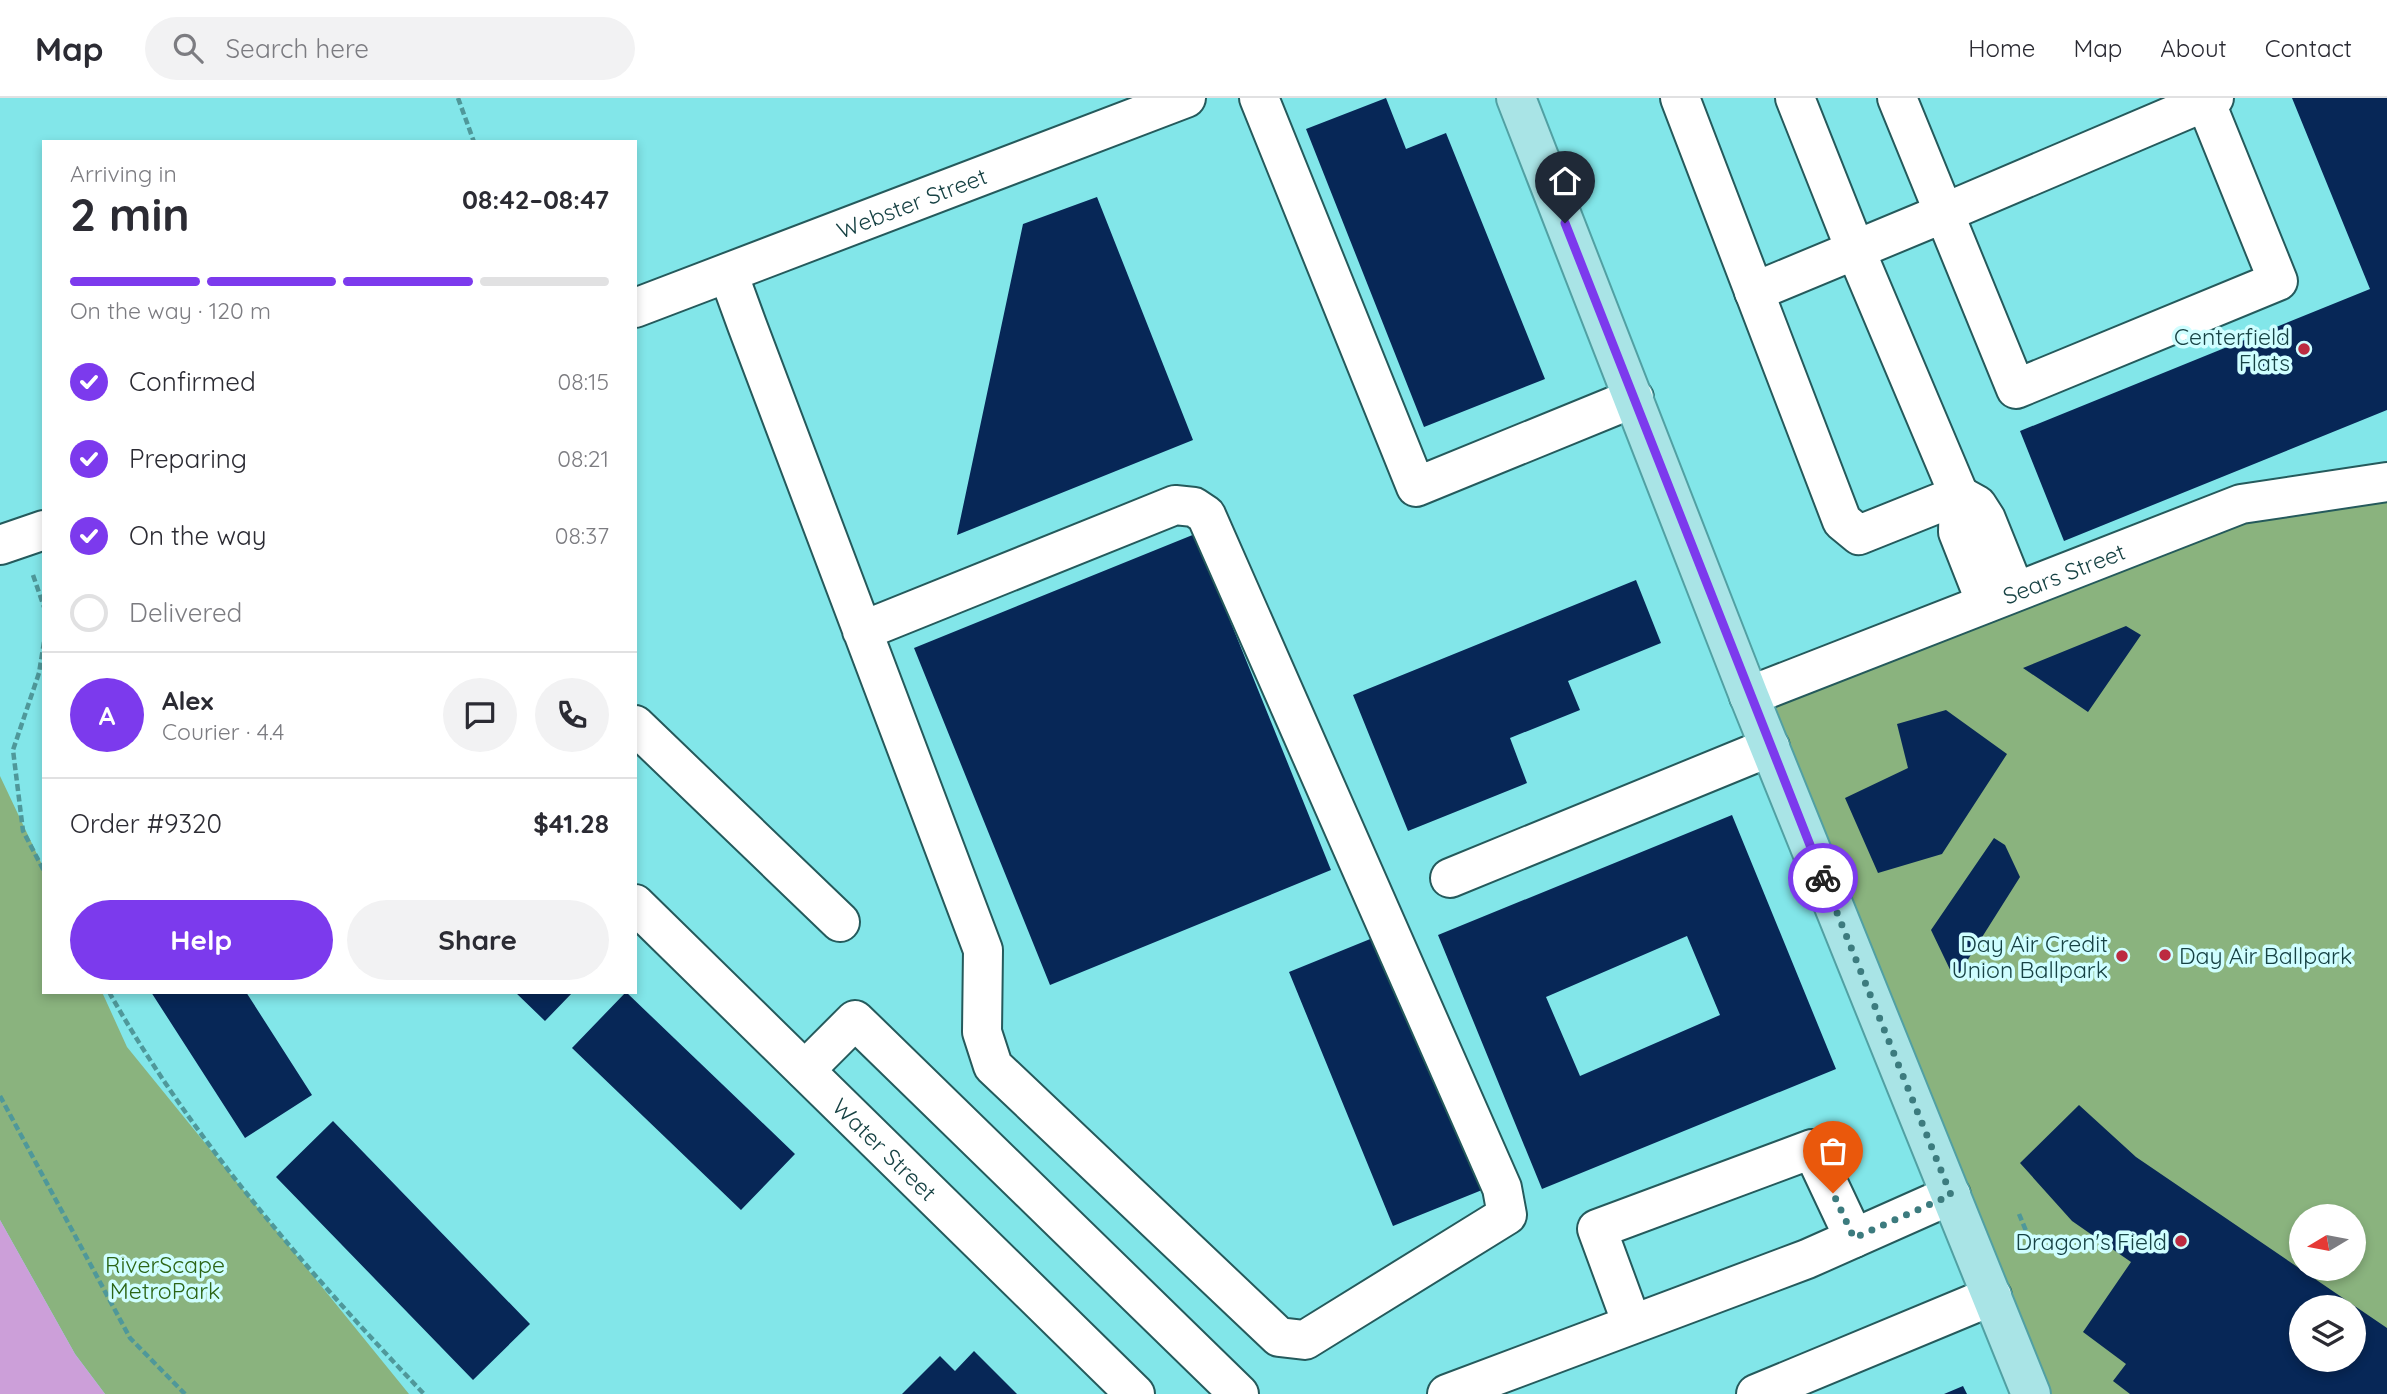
<!DOCTYPE html>
<html lang="en">
<head>
<meta charset="utf-8">
<style>
	:root { --surface:#fff; --page:#f2f2f3; --text:#2b2b33; --muted:#7c7c81; --line:#e1e1e2; --accent:#7c3aed }
	body { margin:0; font-family:Quicksand,sans-serif; background:var(--page); color:var(--text); height:100vh; display:flex; flex-direction:column; font-size:26px; white-space:nowrap }
	* { box-sizing:border-box; margin:0 }
	p { font-size:23px; color:var(--muted) }
	.icon { flex:none; width:38px; height:38px; fill:none; stroke:currentColor; stroke-width:2; stroke-linecap:round; stroke-linejoin:round }
	.map { position:relative; flex:1; overflow:hidden }
	.panel { position:absolute; left:42px; top:42px; width:595px; height:854px; display:flex; flex-direction:column; background:var(--surface); border-radius:0px; box-shadow:0 4px 10px #0003 }
	.panel>* { flex:none }
	.needle { width:46px; rotate:260deg }
	.buttons { position:absolute; left:2289px; top:1106px; display:grid; gap:14px }
	.buttons a { display:grid; place-items:center; width:77px; height:77px; border-radius:50%; background:var(--surface); box-shadow:0 4px 10px #0003; font-size:35px }
	.pin { position:absolute; display:grid; place-items:center; width:60px; height:60px; color:#fff; margin:-72px -30px; border-radius:50% 50% 50% 0; rotate:-45deg; box-shadow:0 0 7px #0007 }
	.pin .icon { rotate:45deg }
	.courier { position:absolute; display:grid; place-items:center; width:70px; height:70px; margin:-35px; border:5px solid #7c3aed; border-radius:50%; background:#fff; color:#222; box-shadow:0 2px 9px #0007 }
	.overview em { font-style:normal; font-weight:800 }
	.overview div { display:flex; flex-direction:column-reverse }
	.overview { display:flex; align-items:center; justify-content:space-between; height:119px; padding:0 28px }
	h1 { font-size:46px; font-weight:800; line-height:52px }
	.bar { display:grid; grid-template-columns:repeat(4,1fr); gap:10px 7px; align-content:center; height:84px; padding:0 28px }
	.bar i { height:9px; border-radius:5px; background:var(--line) }
	.bar .current { background:var(--accent) }
	.bar p { grid-column:span 4 }
	.line { display:flex; align-items:center; gap:18px; padding:0 28px; border-top:2px solid var(--line) }
	.line div { flex:1 }
	.round { display:grid; place-items:center; flex:none; width:74px; height:74px; border-radius:37px; background:var(--page) }
	ol { padding:0 28px; list-style:none }
	li { display:flex; align-items:center; gap:21px; height:77px }
	li p { margin-inline-start:auto }
	li .icon { padding:7px; border-radius:50%; background:var(--accent); color:#fff; stroke-width:4 }
	li:last-child { color:var(--muted) }
	li i { width:38px; height:38px; border:4px solid var(--line); border-radius:50% }
	.cta { display:flex; gap:14px; margin-top:auto; padding:14px 28px }
	.cta a { flex:1; height:80px; border-radius:42px; background:var(--accent); color:#fff; font-size:28px; font-weight:800; line-height:80px; text-align:center }
	.cta a+a { background:var(--page); color:var(--text) }
	header { display:flex; align-items:center; gap:42px; box-sizing:border-box; height:98px; padding:0 35px; background:var(--surface); border-bottom:2px solid var(--line) }
	header strong { font-size:33px }
	nav { display:flex; gap:38px; margin-inline-start:auto; font-size:24px }
	.search { width:490px; height:63px; background:var(--page); display:flex; align-items:center; gap:18px; box-sizing:border-box; padding:0 24px; border-radius:38px; color:var(--muted); font-size:26px }
	.map>svg:first-child { display:block }
	.green { fill:#8ab37e; fill-rule:evenodd }
	.water { fill:#cc9fd9 }
	.building { fill:#072757; fill-rule:evenodd }
	.lines { fill:none; stroke-linecap:round; stroke-linejoin:round }
	.minor-casing { stroke:#255a5c; stroke-width:42 }
	.major-casing { stroke:#51a0a3; stroke-width:42 }
	.path { stroke:#4f989a; stroke-width:4.5; stroke-dasharray:7 3.5; stroke-linecap:butt }
	.minor { stroke:#fff; stroke-width:38 }
	.major { stroke:#a9e4e6; stroke-width:38 }
	.done { stroke:#3c7b7e; stroke-width:7; stroke-dasharray:0 12.6 }
	.route { stroke:#7c3aed; stroke-width:9 }
	.poi-dot { fill:#bc2b40; stroke:#cffeff; stroke-width:2.5 }
	.labels { text-anchor:middle; dominant-baseline:central; stroke-width:7; stroke-linejoin:round; paint-order:stroke }
	.street-label { font-size:23px; fill:#174244; stroke:#cffeff }
	.poi-label { font-size:23px; fill:#174244; stroke:#cffeff; text-anchor:end }
	.park-label { font-size:23px; fill:#2c6516; stroke:#cffeff }
</style>
</head>
<body>
<header>
<strong>Map</strong>
<div class="search"><svg class="icon" aria-label="search" viewBox="0 0 24 24"><circle cx="10" cy="10" r="6"/><path d="M15 15l6 6"/></svg>Search here</div>
<nav><a>Home</a><a>Map</a><a>About</a><a>Contact</a></nav>
</header>
<div class="map">
<svg width="2387" height="1296" viewBox="0 0 2387 1296">
	<rect width="100%" height="100%" fill="#82e6e9"/>
	<path class="green" d="M2387,384V1296H2038L1749,598L2241,406ZM2301,1118H2354V1171H2301ZM2301,1209H2354V1262H2301Z
		M0,678L44,771V894H102L127,949L409,1296H105L75,1256L0,1122Z"/>
	<path class="water" d="M0,1122L75,1256L105,1296H0Z"/>
	<path class="building" d="M1386,0L1406,51L1446,35L1545,281L1424,329L1306,31Z
		M2292,0H2387V312L2064,443L2020,333L2370,191Z
		M1097,99L1193,342L957,437L1023,126Z
		M1195,436L1331,772L1050,887L914,550Z
		M1636,482L1661,545L1568,583L1580,612L1510,640L1527,685L1408,733L1353,597Z
		M2126,528L2141,537L2088,614L2023,570Z
		M1946,612L2007,656L1942,756L1878,775L1845,700L1908,670L1897,626Z
		M1732,717L1836,971L1542,1091L1438,837ZM1687,838L1720,917L1580,978L1546,899Z
		M1994,740L2005,747L2020,779L1955,882L1931,832Z
		M1385,835L1487,1090L1393,1128L1289,874Z
		M151,894H246L312,997L245,1040Z
		M515,894H573L545,923Z
		M626,894L795,1056L741,1112L572,950Z
		M2079,1007L2136,1059L2387,1230V1296H2130L2113,1283L2126,1266L2083,1234L2131,1164L2072,1123L2020,1065ZM2301,1209H2354V1262H2301Z
		M333,1023L530,1226L473,1282L276,1079Z
		M974,1253L1017,1296H902L940,1258L955,1273Z
		M1963,1288L1967,1296H1944Z"/>
	<g class="lines">
		<g class="minor-casing">
			<g id="minor">
				<path d="M1259,0L1416,389L1634,300"/>
				<path d="M1680,0L1842,423L1859,437L1959,397"/>
				<path d="M1795,0L1855,151L1959,397L1958,434L1986,505"/>
				<path d="M1897,0L1944,115L2214,0"/>
				<path d="M728,175L747,227L983,852L982,934L993,968L1279,1239L1305,1242L1507,1117L1502,1090L1206,417L1194,409L1175,407L862,533"/>
				<path d="M1754,194L1944,115L2016,291L2278,183L2206,5"/>
				<path id="s1" d="M635,210L1186,0"/>
				<path d="M1959,397L1977,407L1986,421L2015,493"/>
				<path d="M0,447L44,432"/>
				<path id="s2" d="M1749,598L2241,406L2387,384"/>
				<path d="M635,627L840,824"/>
				<path d="M1450,780L1770,649"/>
				<path id="s3" d="M635,806L1135,1296"/>
				<path d="M805,972L855,922L1239,1296"/>
				<path d="M1632,1226L1597,1131L1812,1051L1854,1140"/>
				<path d="M1447,1296L1807,1161L1951,1097"/>
				<path d="M1756,1296L1992,1198"/>
			</g>
		</g>
		<g class="major-casing">
			<path id="major" d="M1516,0L1749,598L2031,1296"/>
		</g>
		<path class="path" d="M458,0L474,44
			M33,477L44,509
			M44,544L39,575L13,652L23,733L44,773
			M109,894C193,1043 307,1173 424,1296
			M0,998L130,1240L185,1296
			M2019,1116L2029,1140"/>
		<use href="#minor" class="minor"/>
		<use href="#major" class="major"/>
	</g>
	<g class="lines">
		<path class="done" d="M1823,780L1951,1097L1854,1140L1833,1095"/>
		<path class="route" d="M1565,125L1823,780"/>
	</g>
	<g class="poi-dot">
		<circle cx="2304" cy="251" r="7"/>
		<circle cx="2165" cy="857" r="7"/>
		<circle cx="2122" cy="858" r="7"/>
		<circle cx="2181" cy="1143" r="7"/>
	</g>
	<g class="labels">
		<g class="street-label">
			<text stroke="none"><textPath href="#s1" startOffset="296">Webster Street</textPath></text>
			<text stroke="none"><textPath href="#s2" startOffset="338">Sears Street</textPath></text>
			<text stroke="none"><textPath href="#s3" startOffset="350">Water Street</textPath></text>
		</g>
		<g class="poi-label">
			<text x="2290" y="238">Centerfield<tspan x="2290" dy="26">Flats</tspan></text>
			<text x="2108" y="845">Day Air Credit<tspan x="2108" dy="26">Union Ballpark</tspan></text>
			<text x="2179" y="857" text-anchor="start">Day Air Ballpark</text>
			<text x="2167" y="1143">Dragon's Field</text>
		</g>
		<g class="park-label">
			<text x="165" y="1166">RiverScape<tspan x="165" dy="26">MetroPark</tspan></text>
		</g>
	</g>
</svg>
<div class="buttons">
<a><svg class="needle" viewBox="-14 -14 28 28"><path d="M0-13l5 13h-10z" fill="#e53935"/><path d="M0 13l5-13h-10z" fill="#7c7c81"/></svg></a>
<a><svg class="icon" aria-label="layers" viewBox="0 0 24 24"><path d="M12 4l9 5-9 5-9-5zM3 14l9 5 9-5"/></svg></a>
</div>
<div class="pin" style="left:1833px;top:1095px;background:#ea580c"><svg class="icon" aria-label="bag" viewBox="0 0 24 24"><path d="M5 8h14l-1 12H6zM9 8a3 3 0 0 1 6 0"/></svg></div>
<div class="pin" style="left:1565px;top:125px;background:#1f2937"><svg class="icon" aria-label="home" viewBox="0 0 24 24"><path d="M3 11l9-7 9 7M6 9v11h12V9"/></svg></div>
<div class="courier" style="left:1823px;top:780px"><svg class="icon" aria-label="bike" viewBox="0 0 24 24"><circle cx="6" cy="16" r="4"/><circle cx="18" cy="16" r="4"/><path d="M6 16l4-8h5l3 8M10 8l3 8H6M13 5h3"/></svg></div>
<section class="panel">
<div class="overview"><div><h1>2 min</h1><p>Arriving in</p></div><em>08:42–08:47</em></div>
<div class="bar"><i class="current"></i><i class="current"></i><i class="current"></i><i></i><p>On the way · 120 m</p></div>
<ol>
<li><svg class="icon" aria-label="check" viewBox="0 0 24 24"><path d="M5 12l5 5 9-10"/></svg>Confirmed<p>08:15</p></li>
<li><svg class="icon" aria-label="check" viewBox="0 0 24 24"><path d="M5 12l5 5 9-10"/></svg>Preparing<p>08:21</p></li>
<li><svg class="icon" aria-label="check" viewBox="0 0 24 24"><path d="M5 12l5 5 9-10"/></svg>On the way<p>08:37</p></li>
<li><i></i>Delivered</li>
</ol>
<div class="line" style="height:126px"><b class="round" style="background:var(--accent);color:#fff">A</b><div><b>Alex</b><p>Courier · 4.4</p></div><a class="round"><svg class="icon" aria-label="chat" viewBox="0 0 24 24"><path d="M4 5h16v11H9l-5 4z"/></svg></a><a class="round"><svg class="icon" aria-label="phone" viewBox="0 0 24 24"><path d="M5 4h4l2 5-3 2q2 4 5 5l2-3 5 2v4C11 20 4 13 5 4z"/></svg></a></div>
<div class="line" style="height:91px"><div>Order #9320</div><b>$41.28</b></div>
<div class="cta"><a>Help</a><a>Share</a></div>
</section>
</div>
</body>
</html>
